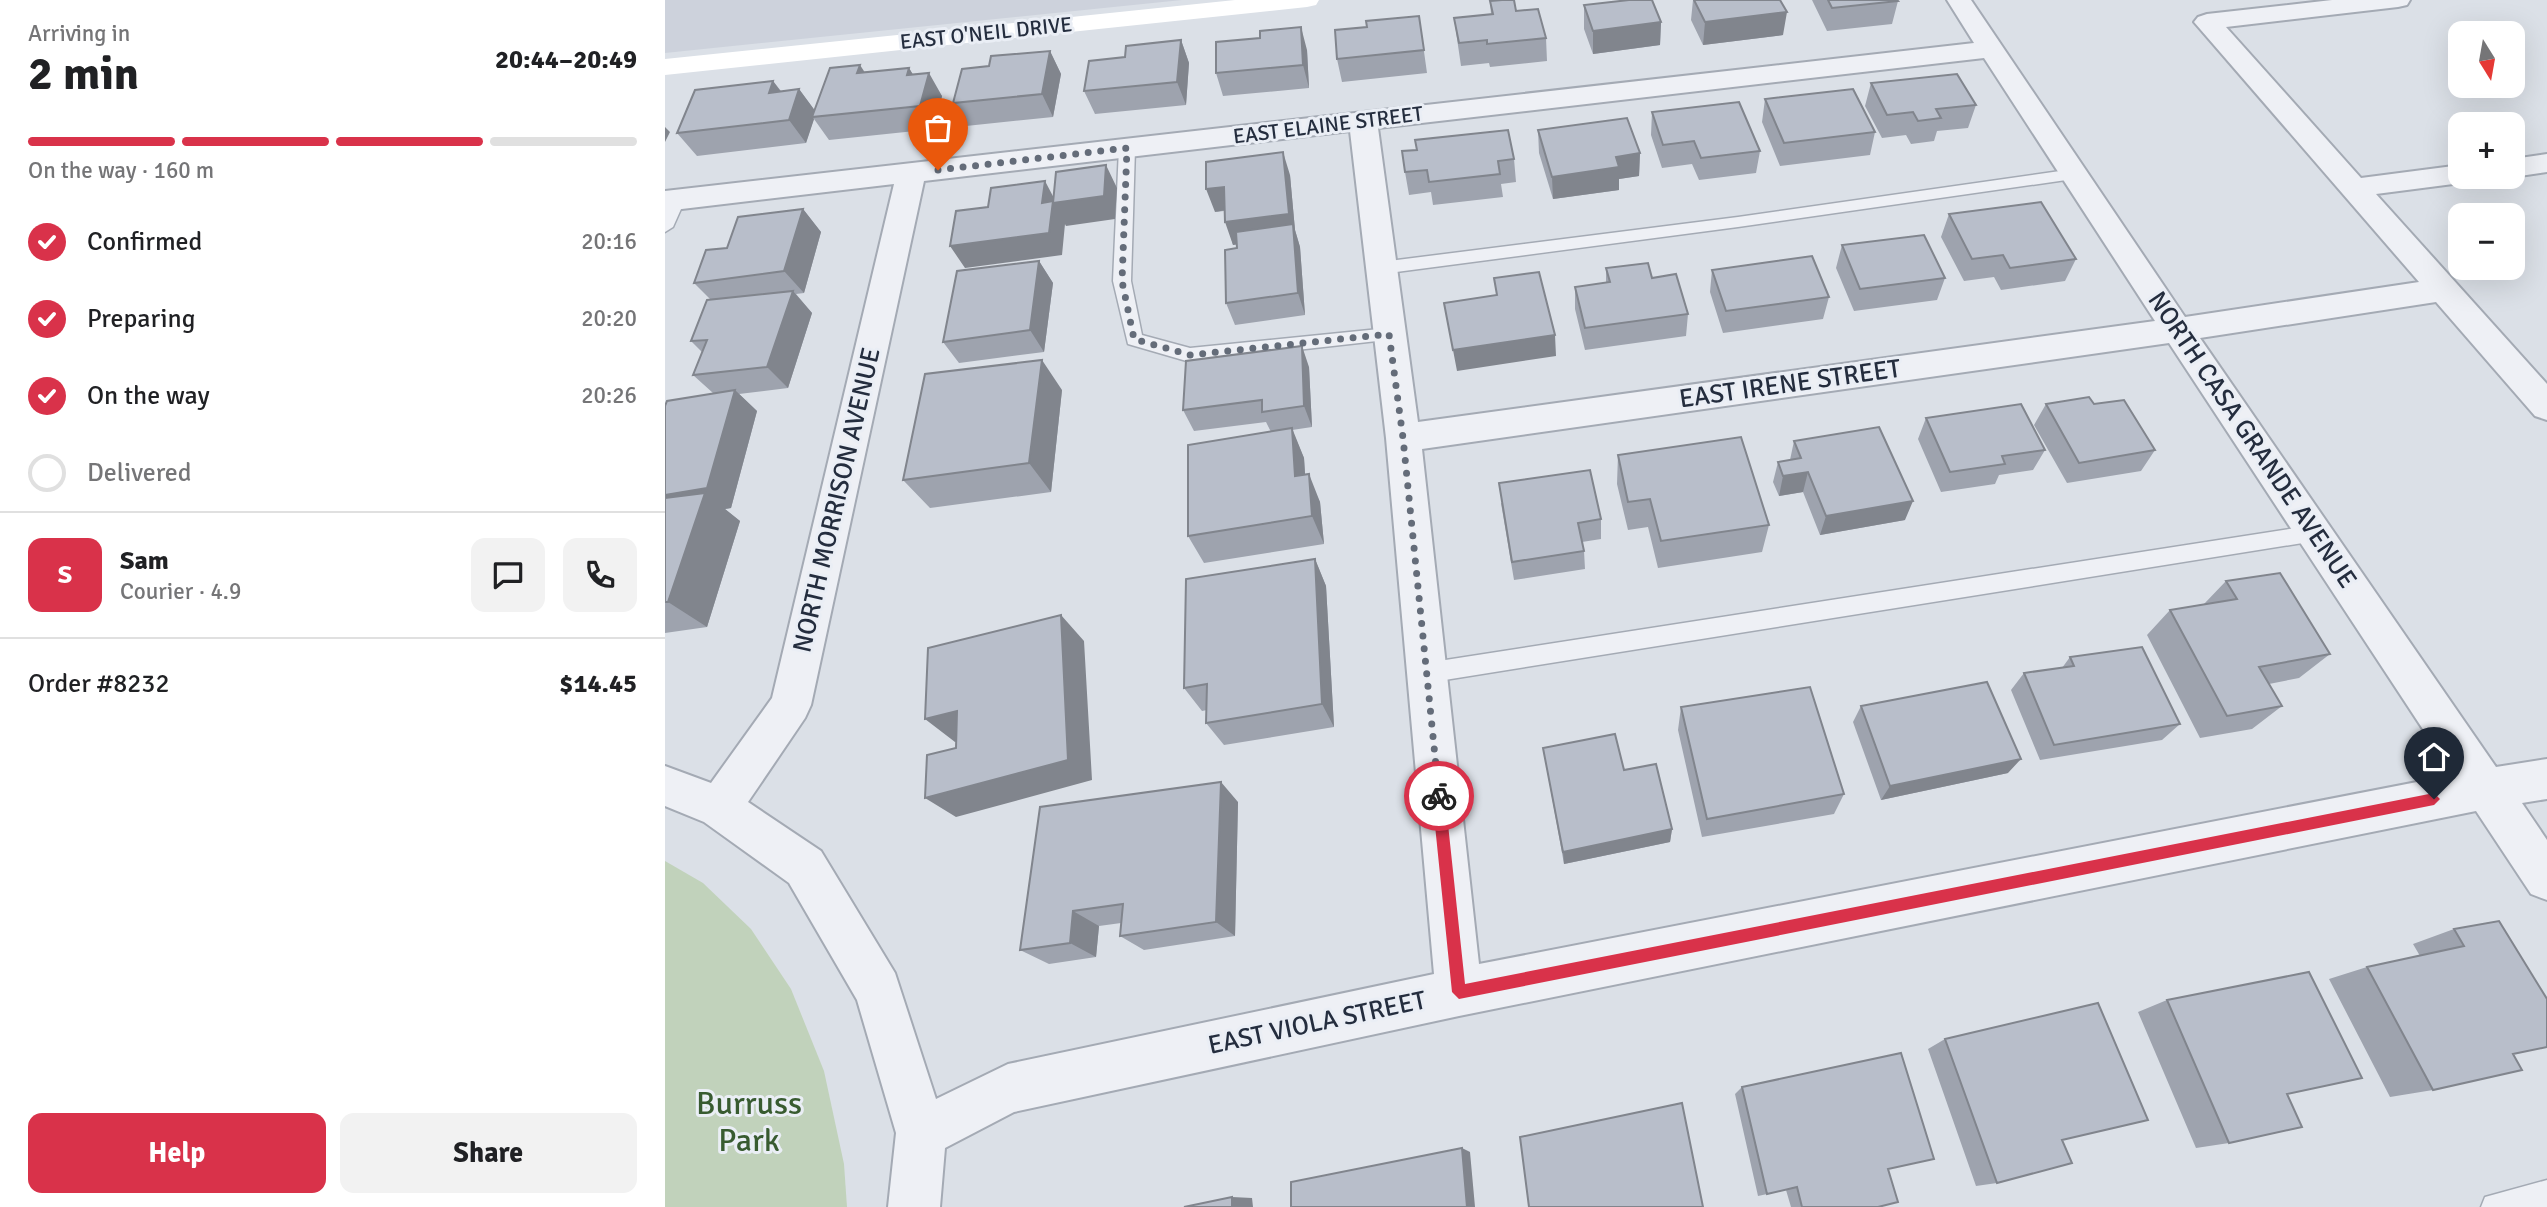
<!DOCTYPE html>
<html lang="en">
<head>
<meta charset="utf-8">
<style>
	:root { --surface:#fff; --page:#f2f2f2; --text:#202124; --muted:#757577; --line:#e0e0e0; --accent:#d9324a }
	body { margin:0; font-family:Signika,sans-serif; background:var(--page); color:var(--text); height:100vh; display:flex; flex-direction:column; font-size:26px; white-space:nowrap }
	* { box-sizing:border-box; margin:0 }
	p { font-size:23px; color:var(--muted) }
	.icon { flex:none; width:38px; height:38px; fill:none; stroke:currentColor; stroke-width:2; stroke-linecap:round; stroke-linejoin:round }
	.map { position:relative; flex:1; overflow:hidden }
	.panel { display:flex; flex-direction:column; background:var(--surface); width:665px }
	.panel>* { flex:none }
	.needle { width:46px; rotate:169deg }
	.fabs { position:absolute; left:1783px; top:21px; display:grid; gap:14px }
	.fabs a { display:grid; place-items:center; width:77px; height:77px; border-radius:14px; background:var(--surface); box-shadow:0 7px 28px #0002; font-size:35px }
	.pin { position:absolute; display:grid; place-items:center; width:60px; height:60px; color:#fff; margin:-72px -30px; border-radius:50% 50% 50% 0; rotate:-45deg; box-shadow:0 0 7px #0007 }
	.pin .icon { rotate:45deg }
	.courier { position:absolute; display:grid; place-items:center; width:70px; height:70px; margin:-35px; border:5px solid #d9324a; border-radius:50%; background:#fff; color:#222; box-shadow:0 2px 9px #0007 }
	.summary em { font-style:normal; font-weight:700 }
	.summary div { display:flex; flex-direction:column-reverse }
	.summary { display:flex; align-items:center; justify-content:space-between; height:119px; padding:0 28px }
	h1 { font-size:46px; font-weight:700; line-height:52px }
	.bar { display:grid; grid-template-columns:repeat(4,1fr); gap:10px 7px; align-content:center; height:84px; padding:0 28px }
	.bar i { height:9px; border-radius:5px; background:var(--line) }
	.bar .on { background:var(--accent) }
	.bar p { grid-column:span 4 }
	.line { display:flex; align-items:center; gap:18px; padding:0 28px; border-top:2px solid var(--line) }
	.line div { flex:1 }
	.round { display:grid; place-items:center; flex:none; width:74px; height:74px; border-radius:14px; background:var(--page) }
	ol { padding:0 28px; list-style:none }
	li { display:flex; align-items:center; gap:21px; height:77px }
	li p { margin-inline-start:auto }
	li .icon { padding:7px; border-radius:50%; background:var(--accent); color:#fff; stroke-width:4 }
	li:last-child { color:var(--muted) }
	li i { width:38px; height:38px; border:4px solid var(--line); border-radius:50% }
	.cta { display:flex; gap:14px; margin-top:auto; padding:14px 28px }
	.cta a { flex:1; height:80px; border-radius:14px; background:var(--accent); color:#fff; font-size:28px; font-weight:700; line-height:80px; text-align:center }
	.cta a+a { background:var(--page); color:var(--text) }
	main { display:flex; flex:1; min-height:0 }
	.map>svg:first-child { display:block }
	.built { fill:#cdd2dc }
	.green { fill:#c1d2bb }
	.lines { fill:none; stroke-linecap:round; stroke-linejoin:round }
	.lane-casing { stroke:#a4aab4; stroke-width:3 }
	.street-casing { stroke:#a4aab4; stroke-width:4 }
	.lane { fill:#eef0f5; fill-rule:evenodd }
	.street { fill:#eef0f5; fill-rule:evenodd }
	.secondary { fill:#fff; fill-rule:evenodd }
	.wall { fill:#9ea3ae }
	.shaded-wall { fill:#81858d }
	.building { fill:#b8beca; stroke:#81858d; stroke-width:2 }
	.route { fill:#d9324a }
	.done { stroke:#646c79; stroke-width:7; stroke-dasharray:0 12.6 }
	.labels { text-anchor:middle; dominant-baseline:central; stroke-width:6; stroke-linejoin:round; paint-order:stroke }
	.far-street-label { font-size:21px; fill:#242d3e; stroke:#eaeef5 }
	.street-label { font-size:26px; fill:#242d3e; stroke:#eaeef5 }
	.near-park-label { font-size:32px; fill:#385b30; stroke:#eaeef5 }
</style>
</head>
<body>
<main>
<section class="panel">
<div class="summary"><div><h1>2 min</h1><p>Arriving in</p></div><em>20:44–20:49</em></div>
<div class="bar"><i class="on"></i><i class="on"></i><i class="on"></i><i></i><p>On the way · 160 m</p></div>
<ol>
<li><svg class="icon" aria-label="check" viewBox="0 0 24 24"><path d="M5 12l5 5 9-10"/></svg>Confirmed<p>20:16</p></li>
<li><svg class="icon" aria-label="check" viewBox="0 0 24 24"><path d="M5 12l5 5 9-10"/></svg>Preparing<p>20:20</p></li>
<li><svg class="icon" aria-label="check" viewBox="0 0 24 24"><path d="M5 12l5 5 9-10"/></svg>On the way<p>20:26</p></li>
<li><i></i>Delivered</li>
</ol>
<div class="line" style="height:126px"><b class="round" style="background:var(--accent);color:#fff">S</b><div><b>Sam</b><p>Courier · 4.9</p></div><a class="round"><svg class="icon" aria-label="chat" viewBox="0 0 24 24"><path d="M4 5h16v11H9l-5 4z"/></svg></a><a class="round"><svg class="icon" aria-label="phone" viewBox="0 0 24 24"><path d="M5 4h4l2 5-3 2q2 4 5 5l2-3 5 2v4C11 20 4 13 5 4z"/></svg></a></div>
<div class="line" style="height:91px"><div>Order #8232</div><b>$14.45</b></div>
<div class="cta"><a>Help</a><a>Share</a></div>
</section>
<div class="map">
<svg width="1882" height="1207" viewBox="0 0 1882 1207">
	<rect width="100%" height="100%" fill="#dbe0e7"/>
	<path class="built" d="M0,0H517L0,53Z"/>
	<path class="green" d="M0,861L38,883L86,929L126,989L159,1071L179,1164L182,1207H0Z"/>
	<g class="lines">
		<g class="lane-casing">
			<path id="lane" d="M462,143L470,148L466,281L477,335L525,348L724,328L730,329L733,334L730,339L525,362L463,344L448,281L454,148Z
				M1409,169L1417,174L1415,178L1073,227L716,274L708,268L716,262L1073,217Z
				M12,195L20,200L8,227L0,232V209L6,196Z
				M1650,525L1657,527L1660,533L1657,539L1650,541L761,683L753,680L750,673L753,666L761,663Z
				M1882,1180V1207H1816L1820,1197Z"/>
		</g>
		<g class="street-casing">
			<path id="street" d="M1282,0H1306L1520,317L1754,282L1529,22L1533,17L1542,14L1667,0H1745L1742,5L1733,7L1561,27L1696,178L1796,165V177H1809L1806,181L1796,183L1711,194L1882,384V420L1870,416L1771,302L1535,338L1831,767L1882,759V799L1857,803L1882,840V900L1866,894L1811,811L794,1016L349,1112L280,1148L275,1207H223L231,1133L192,1000L124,883L39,822L0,806V766L46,783L107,698L229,184L0,211V191L1309,43ZM1319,58L1490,321L753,422L713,128ZM685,131L721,438L769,974L343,1064L271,1099L230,973L156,851L83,802L140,718L146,705L259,181ZM1504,343L1788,775L814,964L757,449Z
				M1882,154V172L1848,177H1846L1848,159Z"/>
		</g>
		<use href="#lane" class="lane"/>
		<use href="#street" class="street"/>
		<path class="secondary" d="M570,0H654L651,5L642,7L0,75V59Z"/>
	</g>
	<path class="wall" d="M1028,0H1115L1118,35L1038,45L1026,20Z
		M1147,0H1232L1233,1L1227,24L1162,31Z
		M825,1L851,11L881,38L882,61L825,67L824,63L796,66L789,18L826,14Z
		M919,5L996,22L995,45L928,54L919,29Z
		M754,16L762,73L677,82L672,59L702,27Z
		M516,40L524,63L521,105L430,114L419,91Z
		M642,50L644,88L558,96L551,73Z
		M385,51L396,74L388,117L301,126L288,103Z
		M244,68L248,75L277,96L269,129L164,140L149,119L141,143L32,156L12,133L108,81L116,91L134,89L150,111L199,72Z
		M1206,83L1311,105L1303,128L1272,131L1269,141L1246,144L1241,135L1217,138L1200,106Z
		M1100,99L1210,132L1205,155L1115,166L1097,122Z
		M987,112L1095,151L1091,173L1034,180L1027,164L997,168L986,135Z
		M873,130L975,153L974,176L954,179V190L888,199L874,153Z
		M849,159L851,182L836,184L838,197L768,205L766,192L744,195L740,172Z
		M625,175L630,230L635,247L640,315L570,325L561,303L572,244L568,245L559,211L550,212Z
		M138,209L156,232L139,293L131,294L147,313L123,388L74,394L92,411L66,508L60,509L75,521L42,627L0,633V406L48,393L28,375L37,352L26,341L46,300L29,283L62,248Z
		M1284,214L1411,259L1400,281L1336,290L1329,277L1299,281L1276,237Z
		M1177,245L1280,278L1272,300L1189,311L1171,268Z
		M374,261L388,283L379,352L294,363L278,342Z
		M941,268L1023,314L1021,336L920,350L910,309V287L941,283Z
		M1047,270L1164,297L1158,319L1058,333L1045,292Z
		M644,367L647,427L627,430L639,458L640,474L655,502L659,544L539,563L523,536L606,432L601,422L529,431L518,410Z
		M397,390L386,492L265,508L238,480Z
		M1381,404H1429L1490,450L1476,471L1402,483L1369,425Z
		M1261,418L1380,450L1368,470L1334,475L1330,484L1276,492L1253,439Z
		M1129,441L1240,520L1155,535L1138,492L1114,496L1108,482L1113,462L1125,460Z
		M953,455L1104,525L1097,552L993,568L983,527L963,530L952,484Z
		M836,503L936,519V539L917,542L919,551L920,569L849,580Z
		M650,559L661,586L669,727L559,745L541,723L542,710L537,711L519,688Z
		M1561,581L1665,654L1634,678L1604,684L1617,706L1587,729L1535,738L1482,635L1505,610L1539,604Z
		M1405,657L1515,724L1497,740L1375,760L1346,690L1359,673L1397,668Z
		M1196,706L1343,773L1216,800L1188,722Z
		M1016,707L1179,794L1169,814L1037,837L1013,730Z
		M878,748L959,770L1007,829L1005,842L899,864Z
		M573,802L570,936L479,950L455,936L456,923L434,926L431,957L384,964L355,950L375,807Z
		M1834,921L1848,1054L1768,1090L1725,1097L1664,979L1702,967L1755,956L1748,944L1789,929Z
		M1502,1000L1622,1094L1564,1143L1531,1148L1473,1012Z
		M1280,1039L1397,1140L1332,1183L1311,1186L1263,1049Z
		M1077,1087L1223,1169L1213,1207H1126L1121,1190L1093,1196L1070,1094Z"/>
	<path class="shaded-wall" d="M1122,12L1118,35L1038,45L1040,22Z
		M996,22L995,45L928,54V31Z
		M636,27L642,50L644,88L638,65Z
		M516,40L524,63L521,105L512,82Z
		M385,51L396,74L388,117L377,94Z
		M195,65L210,88L192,73Z
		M244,68L258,91L242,75Z
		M264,73L277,96L269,129L255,106Z
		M108,81L125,104L104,93Z
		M134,89L151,112L147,117L149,119L141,143L124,120Z
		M0,127L5,132L0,142Z
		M618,152L625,175L630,230L635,247L640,315L633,293L629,236L568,245L560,222Z
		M975,153L974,176L954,179V190L888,199L887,177L951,157Z
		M441,165L452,188L450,219L401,226L391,208L400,224L397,255L300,268L285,246L377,203L380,181L391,202Z
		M559,187L567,209L550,212L541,189Z
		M138,209L156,232L139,293L119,271Z
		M374,261L388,283L379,352L365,330Z
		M128,291L147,313L123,388L102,367Z
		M890,335L891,356L792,371L788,350Z
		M637,346L644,367L647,427L639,406Z
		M377,360L397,390L386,492L364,463Z
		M70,390L92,411L66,508L60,509L75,521L42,627L3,602L0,495Z
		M627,428L639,458L642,504L630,476Z
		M1143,472L1138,492L1114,496L1118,476Z
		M644,474L655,502L659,544L647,516Z
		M1248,501L1240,520L1155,535L1161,516Z
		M650,559L661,586L669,727L657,704Z
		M396,615L419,641L427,780L291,817L260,798Z
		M292,711L320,734L290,742L260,719Z
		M1356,759L1343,773L1216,800L1225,786Z
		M556,782L573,802L570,936L551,922Z
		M1007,829L1005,842L899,864L898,852Z
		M408,911L434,926L431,957L405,943Z
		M797,1148L805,1152L810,1207H802Z
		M567,1197L587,1198L588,1207H567Z"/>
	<path class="building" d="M837,0H849L851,11L873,9L881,38L822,44V40L794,43L789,18L828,14L825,1Z
		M964,0H987L996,22L928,31L919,5Z
		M1029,0H1115L1122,12L1040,22Z
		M1163,0H1232L1233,1L1167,8Z
		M754,16L759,50L672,59L670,30L702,27L701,21Z
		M636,27L638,65L551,73V42L595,38V31Z
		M516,40L512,82L419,91L424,61L460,57L461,46Z
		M385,51L377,94L288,103L297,69L324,66L326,56Z
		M195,65L192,73L244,68L242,75L264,73L255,106L147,117L165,68Z
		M1292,74L1311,105L1271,109L1276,118L1253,121L1248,112L1222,115L1206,83Z
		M108,81L104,93L134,89L124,120L12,133L30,90Z
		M1188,89L1210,132L1119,143L1100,99Z
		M1074,102L1095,151L1036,158L1029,141L998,145L987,112Z
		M962,118L975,153L951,157L954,167L887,177L873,130Z
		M843,130L849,159L833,161L835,174L764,182L762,170L740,172L737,151L752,150L750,140Z
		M618,152L624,214L560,222L559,187L541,189V162Z
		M441,165L439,196L388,203L391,172Z
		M380,181L377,203L388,201L384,233L285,246L291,211L323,207L326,188Z
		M1376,202L1411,259L1345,268L1338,255L1307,259L1284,214Z
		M138,209L119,271L29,283L41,250L62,248L73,217Z
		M628,224L633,293L561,303L560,250L572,248L571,232Z
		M1259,235L1280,278L1195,289L1177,245Z
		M1147,256L1164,297L1061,311L1047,270Z
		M374,261L365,330L278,342L292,271Z
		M983,263L987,278L1011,274L1023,314L920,328L910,287L945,282L941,268Z
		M874,272L890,335L788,350L779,303L832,295L829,278Z
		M128,291L102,367L28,375L42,340L26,341L42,300Z
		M637,346L639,406L597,412V400L518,410L521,361Z
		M377,360L364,463L238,480L260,374Z
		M70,390L42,488L0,495V406L2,401Z
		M1424,397L1429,404L1459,400L1490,450L1414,463L1381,404Z
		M1356,404L1380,450L1337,456L1340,464L1285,472L1261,418Z
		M1214,427L1248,501L1161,516L1143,472L1118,476L1113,462L1136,458L1129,441Z
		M627,428L630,476L644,474L647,516L523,536V445Z
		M1076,437L1104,525L996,541L985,499L963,502L953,455Z
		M925,470L936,519L913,523L919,551L847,562L834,483Z
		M40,493L3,602H0V498Z
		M650,559L657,704L541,723L542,684L519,688L521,579Z
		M1615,573L1665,654L1594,667L1617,706L1562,716L1505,610L1572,599L1561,581Z
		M396,615L403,760L260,798L262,755L291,748L292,711L260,719L263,648Z
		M1477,647L1515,724L1389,745L1359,673L1409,666L1405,657Z
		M1322,682L1356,759L1225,786L1196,706Z
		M1145,687L1179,794L1042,819L1016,707Z
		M950,734L959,770L991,764L1007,829L898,852L878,748Z
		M556,782L551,922L455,936L458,904L408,911L405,943L355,950L375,807Z
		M1834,921L1882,999V1047L1848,1054L1857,1070L1768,1090L1702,967L1799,946L1789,929Z
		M1644,972L1697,1078L1622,1094L1637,1127L1564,1143L1502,1000Z
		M1433,1003L1483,1120L1397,1140L1407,1163L1332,1183L1280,1039Z
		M1236,1053L1269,1159L1223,1169L1233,1202L1213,1207H1137L1132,1187L1102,1194L1077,1087Z
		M1017,1103L1038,1207H864L855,1137Z
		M797,1148L802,1207H626V1182Z
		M567,1197V1207H519Z"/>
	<path class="route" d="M774,790L780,796L800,984L1769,793L1775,799L1769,805L794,999L787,992L767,796Z"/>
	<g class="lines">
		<path class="done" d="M273,170L462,148L457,281L469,339L525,355L724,334L738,438L774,796"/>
	</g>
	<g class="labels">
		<g class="far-street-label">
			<text transform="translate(321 33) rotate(-6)">EAST O'NEIL DRIVE</text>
			<text transform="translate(663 125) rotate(-7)">EAST ELAINE STREET</text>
		</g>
		<g class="street-label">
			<text transform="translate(1125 384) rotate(-8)">EAST IRENE STREET</text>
			<text transform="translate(1587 440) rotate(56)">NORTH CASA GRANDE AVENUE</text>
			<text transform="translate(172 500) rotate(-77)">NORTH MORRISON AVENUE</text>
			<text transform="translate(652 1023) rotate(-12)">EAST VIOLA STREET</text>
		</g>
		<g class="near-park-label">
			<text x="84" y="1103">Burruss<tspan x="84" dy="37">Park</tspan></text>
		</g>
	</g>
</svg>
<div class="fabs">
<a><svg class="needle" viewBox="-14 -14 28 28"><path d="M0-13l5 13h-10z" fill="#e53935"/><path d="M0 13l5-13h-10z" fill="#757577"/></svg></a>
<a>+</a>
<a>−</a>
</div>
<div class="pin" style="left:273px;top:170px;background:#ea580c"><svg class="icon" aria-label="bag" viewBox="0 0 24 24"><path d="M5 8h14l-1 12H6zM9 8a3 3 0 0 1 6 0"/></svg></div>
<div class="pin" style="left:1769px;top:799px;background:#1f2937"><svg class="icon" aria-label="home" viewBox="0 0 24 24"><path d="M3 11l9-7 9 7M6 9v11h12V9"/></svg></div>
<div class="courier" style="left:774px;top:796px"><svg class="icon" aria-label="bike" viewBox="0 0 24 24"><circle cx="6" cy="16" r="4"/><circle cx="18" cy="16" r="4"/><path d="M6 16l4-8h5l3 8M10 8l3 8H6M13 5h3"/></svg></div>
</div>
</main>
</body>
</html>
